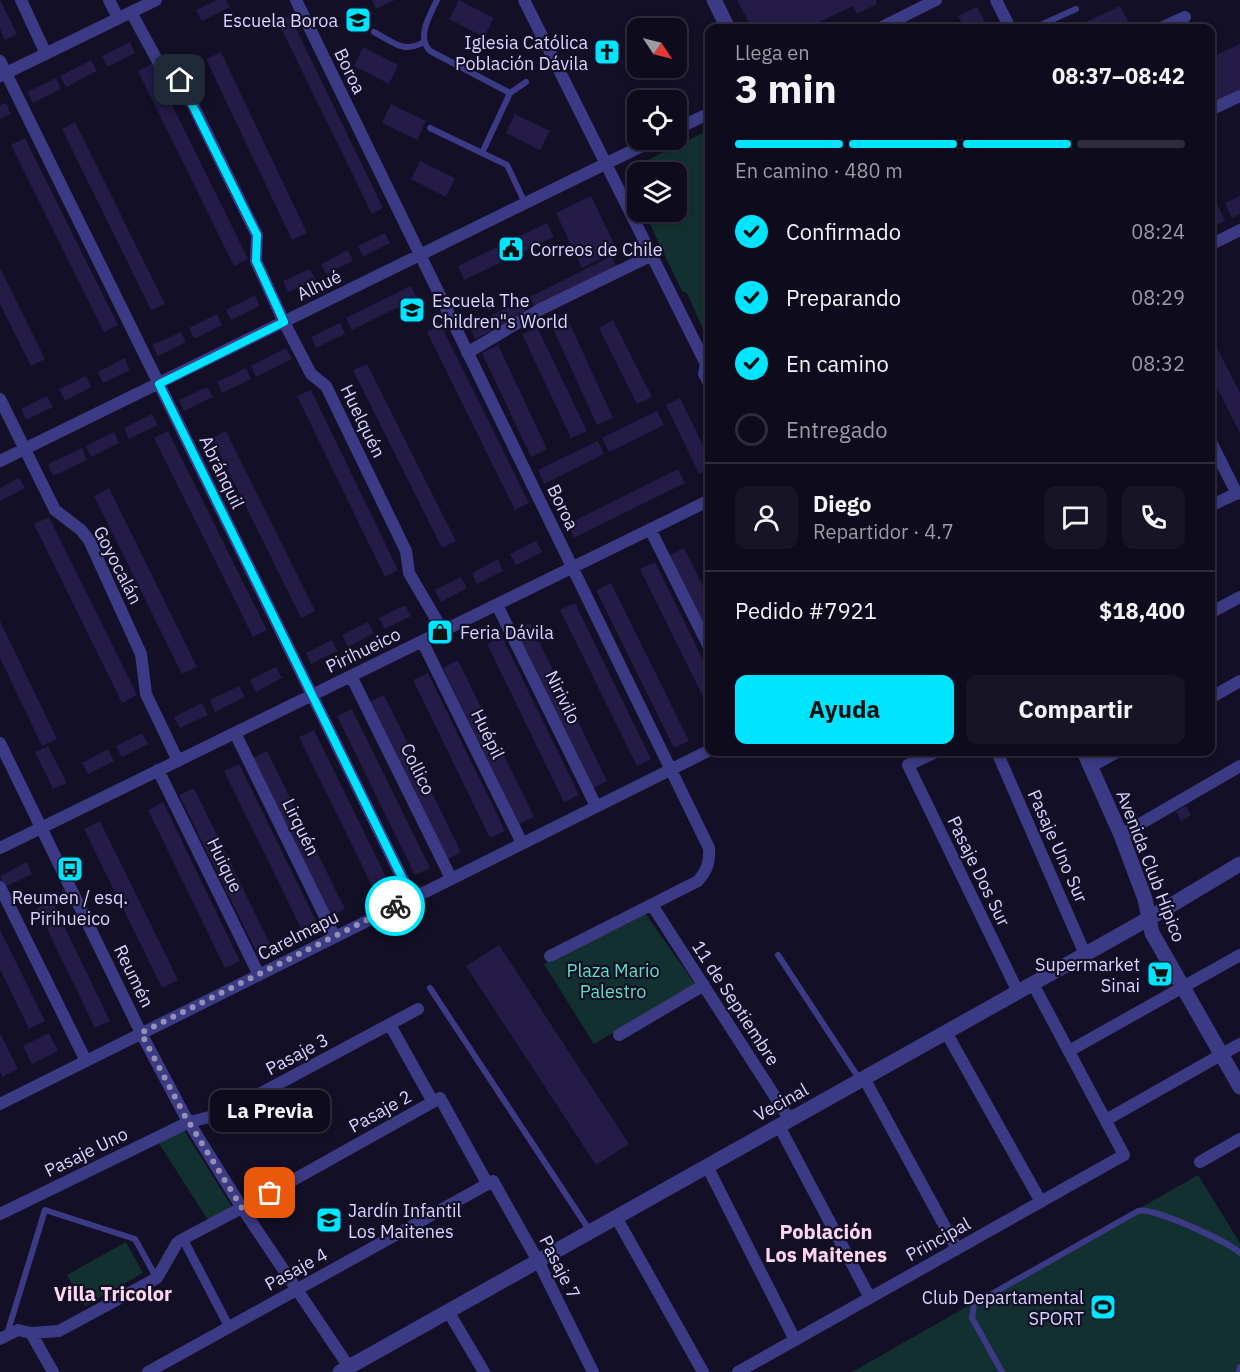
<!DOCTYPE html>
<html lang="es">
<head>
<meta charset="utf-8">
<style>
	:root { --surface:#0e0b1c; --page:#171425; --text:#f1f3f6; --muted:#9b9ba3; --line:#2e2b3b; --accent:#00e5ff }
	body { margin:0; font-family:"IBM Plex Sans",sans-serif; background:var(--page); color:var(--text); height:100vh; display:flex; flex-direction:column; font-size:22px; white-space:nowrap }
	* { box-sizing:border-box; margin:0 }
	p { font-size:20px; color:var(--muted) }
	.icon { flex:none; width:33px; height:33px; fill:none; stroke:currentColor; stroke-width:2; stroke-linecap:round; stroke-linejoin:round }
	.map { position:relative; flex:1; overflow:hidden }
	.side { position:absolute; left:705px; top:24px; width:510px; height:732px; display:flex; flex-direction:column; background:var(--surface); border-radius:12px; box-shadow:0 3px 9px #0003,0 0 0 2px var(--line) }
	.side>* { flex:none }
	.needle { width:39px; rotate:125deg }
	.controls { position:absolute; left:627px; top:18px; display:grid; gap:12px }
	.controls a { display:grid; place-items:center; width:60px; height:60px; border-radius:12px; background:var(--surface); box-shadow:0 3px 9px #0003,0 0 0 2px var(--line); font-size:30px }
	.pin { position:absolute; display:grid; place-items:center; width:51px; height:51px; color:#fff; margin:-26px; border-radius:12px; box-shadow:0 3px 9px #0006 }
	.courier { position:absolute; display:grid; place-items:center; width:60px; height:60px; margin:-30px; border:4px solid #00e5ff; border-radius:50%; background:#fff; color:#222; box-shadow:0 2px 8px #0007 }
	.bubble { position:absolute; height:42px; border-radius:12px; background:var(--surface); box-shadow:0 3px 9px #0003,0 0 0 2px var(--line); font-size:20px; font-weight:700; line-height:42px; text-align:center }
	.summary em { font-style:normal; font-weight:700 }
	.summary div { display:flex; flex-direction:column-reverse }
	.summary { display:flex; align-items:center; justify-content:space-between; height:102px; padding:0 30px }
	h1 { font-size:39px; font-weight:700; line-height:45px }
	.bar { display:grid; grid-template-columns:repeat(4,1fr); gap:9px 6px; align-content:center; height:72px; padding:0 30px }
	.bar i { height:8px; border-radius:4px; background:var(--line) }
	.bar .current { background:var(--accent) }
	.bar p { grid-column:span 4 }
	.line { display:flex; align-items:center; gap:15px; padding:0 30px; border-top:2px solid var(--line) }
	.line div { flex:1 }
	.round { display:grid; place-items:center; flex:none; width:63px; height:63px; border-radius:12px; background:var(--page) }
	ol { padding:0 30px; list-style:none }
	li { display:flex; align-items:center; gap:18px; height:66px }
	li p { margin-inline-start:auto }
	li .icon { padding:6px; border-radius:50%; background:var(--accent); color:#111; stroke-width:4 }
	li:last-child { color:var(--muted) }
	li i { width:33px; height:33px; border:3px solid var(--line); border-radius:50% }
	.button { display:flex; gap:12px; margin-top:auto; padding:12px 30px }
	.button a { flex:1; height:69px; border-radius:12px; background:var(--accent); color:#111; font-size:24px; font-weight:700; line-height:69px; text-align:center }
	.button a+a { background:var(--page); color:var(--text) }
	.map>svg:first-child { display:block }
	.green { fill:#12302f }
	.building { fill:#241b47 }
	.lines { fill:none; stroke-linecap:round; stroke-linejoin:round }
	.service { stroke:#3d3a85; stroke-width:6 }
	.pedestrian { stroke:#3d3a85; stroke-width:9 }
	.minor { stroke:#3d3a85; stroke-width:12 }
	.tertiary { stroke:#3d3a85; stroke-width:15 }
	.done { stroke:#948fb3; stroke-width:6; stroke-dasharray:0 10.8 }
	.route { stroke:#00e5ff; stroke-width:8 }
	.labels { text-anchor:middle; dominant-baseline:central; stroke-width:4.5; stroke-linejoin:round; paint-order:stroke }
	.poi-label { font-size:18px; fill:#d9d4ff; stroke:#130f26; text-anchor:end }
	.street-label { font-size:18px; fill:#d9d4ff; stroke:#130f26 }
	.park-label { font-size:18px; fill:#5fe0c0; stroke:#130f26 }
	.neighbourhood-label { font-size:20px; font-weight:bold; fill:#ffd6f0; stroke:#130f26 }
</style>
</head>
<body>
<div class="map">
<svg width="1240" height="1372" viewBox="0 0 1240 1372">
	<rect width="100%" height="100%" fill="#130f26"/>
	<path class="green" d="M709,130V343L687,293L682,291L644,212H676V172H638L637,198L625,171Z
		M645,913L695,984L594,1044L544,964Z
		M184,1130L232,1207L208,1220L158,1142Z
		M1198,1175L1240,1243V1372H852Z
		M126,1242L143,1273L85,1306L67,1275Z"/>
	<path class="building" d="M0,0L17,34L5,40L0,29Z
		M217,0H226L230,7L202,21L196,10Z
		M372,0H395L376,9Z
		M459,0L494,18L484,37L449,19Z
		M737,0H876L877,4L857,14L853,6L813,25L815,28H752Z
		M1120,6L1132,28H1073Z
		M977,7L988,28H965L958,16Z
		M290,16L383,208L372,214L278,22Z
		M130,42L135,53L107,67L102,56Z
		M1240,44V91L1210,105V58Z
		M363,47L398,65L389,84L354,66Z
		M221,52L307,233L292,240L206,59Z
		M91,60L97,71L66,87L60,76Z
		M152,64L248,259L234,266L138,71Z
		M56,78L61,89L33,103L27,92Z
		M6,103L11,114L0,119V105Z
		M391,104L426,121L417,140L382,123Z
		M515,114L550,131L540,150L506,133Z
		M75,122L165,304L151,310L62,129Z
		M25,138L118,325L104,332L11,145Z
		M420,161L455,178L446,197L411,179Z
		M591,196L617,250L582,268L556,213Z
		M1240,196V214L1232,218L1225,203Z
		M1218,206L1225,221L1210,228V210Z
		M547,223L554,237L464,280L458,266Z
		M385,233L390,243L363,257L358,246Z
		M348,250L353,261L326,274L321,264Z
		M611,256L618,269L536,310L530,297Z
		M0,268L45,359L31,366L0,304Z
		M310,269L316,280L288,292L283,281Z
		M411,286L417,298L352,330L346,318Z
		M255,295L260,306L231,320L226,310Z
		M521,301L527,313L475,339L469,326Z
		M565,313L613,418L597,425L549,320Z
		M217,314L222,325L194,339L189,328Z
		M613,320L652,397L637,404L599,328Z
		M340,323L345,334L316,348L311,337Z
		M441,325L529,503L515,510L427,332Z
		M537,327L587,431L571,438L522,334Z
		M181,332L186,342L158,356L152,345Z
		M1210,334L1240,393V433L1210,374Z
		M498,345L547,449L531,457L482,353Z
		M286,348L292,359L256,377L251,366Z
		M124,358L130,370L103,383L98,372Z
		M367,364L456,541L442,548L353,370Z
		M246,368L251,379L222,393L217,382Z
		M86,376L91,387L65,401L59,389Z
		M207,387L213,397L184,411L179,400Z
		M311,390L398,570L385,577L297,396Z
		M47,396L53,407L26,420L21,409Z
		M680,398L710,460V469L699,474L666,405Z
		M657,411L664,425L609,452L602,438Z
		M152,414L158,425L129,439L124,428Z
		M168,431L267,630L253,637L154,438Z
		M226,431L315,611L301,618L212,438Z
		M114,432L119,443L91,457L86,446Z
		M598,441L604,454L544,484L538,470Z
		M82,448L87,460L53,476L48,464Z
		M678,469L685,483L574,538L568,524Z
		M19,478L25,488L0,501V488Z
		M109,488L197,667L182,674L94,496Z
		M49,517L137,695L122,703L34,524Z
		M536,541L542,552L516,565L510,554Z
		M684,548L710,600V639L669,556Z
		M498,559L503,571L477,584L472,573Z
		M655,562L710,674V711L640,569Z
		M461,577L467,588L441,602L435,590Z
		M611,583L689,741L674,748L596,590Z
		M575,603L651,759L637,766L560,610Z
		M405,605L411,616L385,629L379,618Z
		M0,621L57,739L42,746L0,658Z
		M368,622L374,633L348,647L342,635Z
		M530,623L607,781L593,788L515,630Z
		M502,637L579,795L564,802L487,644Z
		M332,640L337,651L311,664L306,653Z
		M458,660L534,817L519,824L443,668Z
		M276,667L282,678L256,692L250,680Z
		M428,673L505,831L490,838L413,680Z
		M239,686L245,697L215,712L210,700Z
		M384,695L461,852L446,860L369,702Z
		M202,703L208,715L180,728L174,717Z
		M352,709L430,868L415,875L337,716Z
		M314,730L391,887L376,894L299,737Z
		M142,733L148,744L122,757L116,746Z
		M48,746L67,783L53,789L35,752Z
		M108,749L114,761L88,774L82,763Z
		M267,751L345,909L330,917L253,758Z
		M239,764L317,923L302,930L224,771Z
		M194,788L271,946L257,953L179,795Z
		M163,802L240,961L225,968L148,810Z
		M1186,806L1191,815L1181,821L1176,811Z
		M100,821L178,980L162,988L84,829Z
		M27,862L32,874L5,887L0,876Z
		M52,901L110,1021L95,1028L37,908Z
		M0,930L45,1021L29,1029L0,969Z
		M499,945L629,1144L596,1165L466,966Z
		M0,1033L18,1069L2,1077L0,1072Z
		M49,1033L58,1051L32,1064L23,1046Z"/>
	<g class="lines">
		<path class="service" d="M437,0C430,15 416,37 430,51L510,93L526,82
			M1034,28L1076,9
			M374,32C393,42 403,54 424,42
			M430,128L507,165L525,203
			M482,153L510,93
			M778,955L860,1080
			M430,988L590,1231
			M7,1334L45,1210L135,1239L156,1277
			M1002,1372L972,1318L974,1304L1138,1211C1151,1206 1227,1241 1240,1253
			M1239,1372L1240,1367"/>
		<path class="pedestrian" d="M183,1239L229,1327"/>
		<path class="minor" d="M21,0L46,54
			M109,0L118,18
			M296,0L709,848C710,863 707,870 698,881L550,956
			M524,0L706,364L704,374L710,385
			M996,0L1010,28
			M131,12L162,69L183,85L257,235L256,261L284,322L311,374L326,386L406,551L409,573L443,631
			M880,28L936,0
			M1161,28L1185,17
			M0,61L412,898
			M0,76L156,0
			M1210,110L1240,96
			M676,129L710,113
			M1210,245L1240,230
			M467,353L541,309L652,255
			M0,399L55,510L81,530L89,540L141,654L146,694L178,761
			M1210,440L1237,494
			M0,461L654,140
			M1210,506L1240,492
			M650,529L710,649
			M497,605L596,806
			M1210,613L1240,597
			M422,641L522,843
			M351,676L451,878
			M1210,698L1240,681
			M235,733L335,937
			M0,743L141,1033L185,1116L242,1208L349,1367
			M936,752L908,765L1018,992
			M997,752L1085,954
			M1090,767L1117,752
			M158,770L259,975
			M1121,835L1240,766
			M0,848L710,500
			M0,887L86,1061
			M652,905L790,1120
			M390,1025L433,1102
			M946,1032L1041,1202
			M619,1035L704,985
			M1069,1051L1240,955
			M864,1078L957,1249
			M0,1104L710,750
			M1106,1120L1240,1044
			M779,1126L870,1298
			M1200,1162L1240,1139
			M707,1166L795,1340
			M0,1214L189,1122L222,1114L418,1009
			M616,1217L703,1372
			M448,1311L484,1372
			M31,1333L53,1372
			M0,1339L18,1330L31,1333L59,1331L157,1278L177,1243L183,1239L270,1193L440,1098L487,1183
			M148,1372L493,1181L538,1261L593,1372
			M738,1372L1124,1155L1033,984"/>
		<path class="tertiary" d="M714,0L728,28
			M1084,752L1121,835L1145,899L1152,933L1240,1087
			M340,1372L1148,919L1240,864"/>
	</g>
	<g class="lines">
		<path class="done" d="M270,1193L242,1208L185,1116L141,1033L395,906"/>
		<path class="route" d="M180,80L257,235L256,261L284,322L159,384L412,898L395,906"/>
	</g>
	<defs>
		<g id="school-square" transform="scale(1.35)"><rect x="-9" y="-9" width="18" height="18" rx="4" fill="#00e5ff" stroke="#130f26"/><path d="M0-5L7-2L0 1L-7-2ZM-4 1L0 2.5L4 1V4Q0 6-4 4Z" fill="#111"/></g>
		<g id="church-square" transform="scale(1.35)"><rect x="-9" y="-9" width="18" height="18" rx="4" fill="#00e5ff" stroke="#130f26"/><path d="M-1.2-6h2.4v3.5h3.3v2.4h-3.3V6h-2.4V-.1h-3.3v-2.4h3.3Z" fill="#111"/></g>
		<g id="civic-square" transform="scale(1.35)"><rect x="-9" y="-9" width="18" height="18" rx="4" fill="#00e5ff" stroke="#130f26"/><path d="M-.6-6.5H3V-4.5H.6V-3L4-1V1h2V6H-6V1h2V-1L-.6-3ZM-1.2 2.5V6h2.4V2.5Z" fill="#111"/></g>
		<g id="shop-square" transform="scale(1.35)"><rect x="-9" y="-9" width="18" height="18" rx="4" fill="#00e5ff" stroke="#130f26"/><path d="M-5-2.5h2.3a2.7 3.5 0 0 1 5.4 0H5L5.5 6h-11ZM-1.5-2.5h3a1.5 2.3 0 0 0-3 0Z" fill="#111"/></g>
		<g id="bus-square" transform="scale(1.35)"><rect x="-9" y="-9" width="18" height="18" rx="4" fill="#00e5ff" stroke="#130f26"/><path d="M-5-6H5V4H4V6H2V4H-2V6H-4V4H-5ZM-3.5-4V0h7V-4ZM-3.5 1.2v1.5H-2V1.2ZM2 1.2v1.5H3.5V1.2Z" fill="#111"/></g>
		<g id="supermarket-square" transform="scale(1.35)"><rect x="-9" y="-9" width="18" height="18" rx="4" fill="#00e5ff" stroke="#130f26"/><path d="M-6-5.5h2.5l.6 2H6L4.5 2H-2.5L-4.4-4H-6ZM-1.5 3.2a1.3 1.3 0 1 0 .1 0ZM3 3.2a1.3 1.3 0 1 0 .1 0Z" fill="#111"/></g>
		<g id="stadium-square" transform="scale(1.35)"><rect x="-9" y="-9" width="18" height="18" rx="4" fill="#00e5ff" stroke="#130f26"/><path d="M0-5a6.5 5 0 1 0 0 10a6.5 5 0 1 0 0-10ZM-3.5-1.8h7v3.6h-7Z" fill="#111"/></g>
	</defs>
	<g fill-rule="evenodd">
		<use href="#school-square" x="358" y="20"/>
		<use href="#church-square" x="607" y="52"/>
		<use href="#civic-square" x="511" y="249"/>
		<use href="#school-square" x="412" y="310"/>
		<use href="#shop-square" x="440" y="632"/>
		<use href="#bus-square" x="70" y="869"/>
		<use href="#supermarket-square" x="1160" y="974"/>
		<use href="#school-square" x="329" y="1220"/>
		<use href="#stadium-square" x="1103" y="1307"/>
	</g>
	<g class="labels">
		<g class="poi-label">
			<text x="338" y="20">Escuela Boroa</text>
			<text x="588" y="42">Iglesia Católica<tspan x="588" dy="21">Población Dávila</tspan></text>
			<text x="530" y="249" text-anchor="start">Correos de Chile</text>
			<text x="432" y="300" text-anchor="start">Escuela The<tspan x="432" dy="21">Children"s World</tspan></text>
			<text x="460" y="632" text-anchor="start">Feria Dávila</text>
			<text x="70" y="897" text-anchor="middle">Reumen / esq.<tspan x="70" dy="21">Pirihueico</tspan></text>
			<text x="1140" y="964">Supermarket<tspan x="1140" dy="21">Sinai</tspan></text>
			<text x="348" y="1210" text-anchor="start">Jardín Infantil<tspan x="348" dy="21">Los Maitenes</tspan></text>
			<text x="1084" y="1297">Club Departamental<tspan x="1084" dy="21">SPORT</tspan></text>
		</g>
		<g class="street-label">
			<text transform="translate(350 71) rotate(64)">Boroa</text>
			<text transform="translate(319 285) rotate(-26)">Alhué</text>
			<text transform="translate(363 421) rotate(64)">Huelquén</text>
			<text transform="translate(222 472) rotate(64)">Abránquil</text>
			<text transform="translate(563 507) rotate(64)">Boroa</text>
			<text transform="translate(118 565) rotate(63)">Goyocalán</text>
			<text transform="translate(363 650) rotate(-26)">Pirihueico</text>
			<text transform="translate(563 697) rotate(64)">Nirivilo</text>
			<text transform="translate(488 734) rotate(64)">Huépil</text>
			<text transform="translate(418 769) rotate(64)">Collico</text>
			<text transform="translate(301 827) rotate(64)">Lirquén</text>
			<text transform="translate(1058 846) rotate(66)">Pasaje Uno Sur</text>
			<text transform="translate(225 865) rotate(64)">Huique</text>
			<text transform="translate(1151 866) rotate(69)">Avenida Club Hípico</text>
			<text transform="translate(979 871) rotate(64)">Pasaje Dos Sur</text>
			<text transform="translate(298 935) rotate(-27)">Carelmapu</text>
			<text transform="translate(134 976) rotate(64)">Reumén</text>
			<text transform="translate(736 1003) rotate(57)">11 de Septiembre</text>
			<text transform="translate(297 1054) rotate(-28)">Pasaje 3</text>
			<text transform="translate(781 1102) rotate(-29)">Vecinal</text>
			<text transform="translate(380 1111) rotate(-29)">Pasaje 2</text>
			<text transform="translate(86 1152) rotate(-26)">Pasaje Uno</text>
			<text transform="translate(938 1239) rotate(-29)">Principal</text>
			<text transform="translate(560 1267) rotate(63)">Pasaje 7</text>
			<text transform="translate(296 1269) rotate(-29)">Pasaje 4</text>
		</g>
		<g class="park-label">
			<text x="613" y="970">Plaza Mario<tspan x="613" dy="21">Palestro</tspan></text>
		</g>
		<g class="neighbourhood-label">
			<text x="826" y="1231">Población<tspan x="826" dy="23">Los Maitenes</tspan></text>
			<text x="113" y="1293">Villa Tricolor</text>
		</g>
	</g>
</svg>
<div class="controls">
<a><svg class="needle" viewBox="-14 -14 28 28"><path d="M0-13l5 13h-10z" fill="#e53935"/><path d="M0 13l5-13h-10z" fill="#9b9ba3"/></svg></a>
<a><svg class="icon" aria-label="locate" viewBox="0 0 24 24"><circle cx="12" cy="12" r="6"/><path d="M12 2v4M12 18v4M2 12h4M18 12h4"/></svg></a>
<a><svg class="icon" aria-label="layers" viewBox="0 0 24 24"><path d="M12 4l9 5-9 5-9-5zM3 14l9 5 9-5"/></svg></a>
</div>
<div class="pin" style="left:270px;top:1193px;background:#ea580c"><svg class="icon" aria-label="bag" viewBox="0 0 24 24"><path d="M5 8h14l-1 12H6zM9 8a3 3 0 0 1 6 0"/></svg></div>
<div class="pin" style="left:180px;top:80px;background:#1f2937"><svg class="icon" aria-label="home" viewBox="0 0 24 24"><path d="M3 11l9-7 9 7M6 9v11h12V9"/></svg></div>
<div class="courier" style="left:395px;top:906px"><svg class="icon" aria-label="bike" viewBox="0 0 24 24"><circle cx="6" cy="16" r="4"/><circle cx="18" cy="16" r="4"/><path d="M6 16l4-8h5l3 8M10 8l3 8H6M13 5h3"/></svg></div>
<div class="bubble" style="left:210px;top:1090px;width:120px">La Previa</div>
<section class="side">
<div class="summary"><div><h1>3 min</h1><p>Llega en</p></div><em>08:37–08:42</em></div>
<div class="bar"><i class="current"></i><i class="current"></i><i class="current"></i><i></i><p>En camino · 480 m</p></div>
<ol>
<li><svg class="icon" aria-label="check" viewBox="0 0 24 24"><path d="M5 12l5 5 9-10"/></svg>Confirmado<p>08:24</p></li>
<li><svg class="icon" aria-label="check" viewBox="0 0 24 24"><path d="M5 12l5 5 9-10"/></svg>Preparando<p>08:29</p></li>
<li><svg class="icon" aria-label="check" viewBox="0 0 24 24"><path d="M5 12l5 5 9-10"/></svg>En camino<p>08:32</p></li>
<li><i></i>Entregado</li>
</ol>
<div class="line" style="height:108px"><a class="round"><svg class="icon" aria-label="person" viewBox="0 0 24 24"><circle cx="12" cy="8" r="4"/><path d="M4 21q1-7 8-7t8 7"/></svg></a><div><b>Diego</b><p>Repartidor · 4.7</p></div><a class="round"><svg class="icon" aria-label="chat" viewBox="0 0 24 24"><path d="M4 5h16v11H9l-5 4z"/></svg></a><a class="round"><svg class="icon" aria-label="phone" viewBox="0 0 24 24"><path d="M5 4h4l2 5-3 2q2 4 5 5l2-3 5 2v4C11 20 4 13 5 4z"/></svg></a></div>
<div class="line" style="height:78px"><div>Pedido #7921</div><b>$18,400</b></div>
<div class="button"><a>Ayuda</a><a>Compartir</a></div>
</section>
</div>
</body>
</html>
